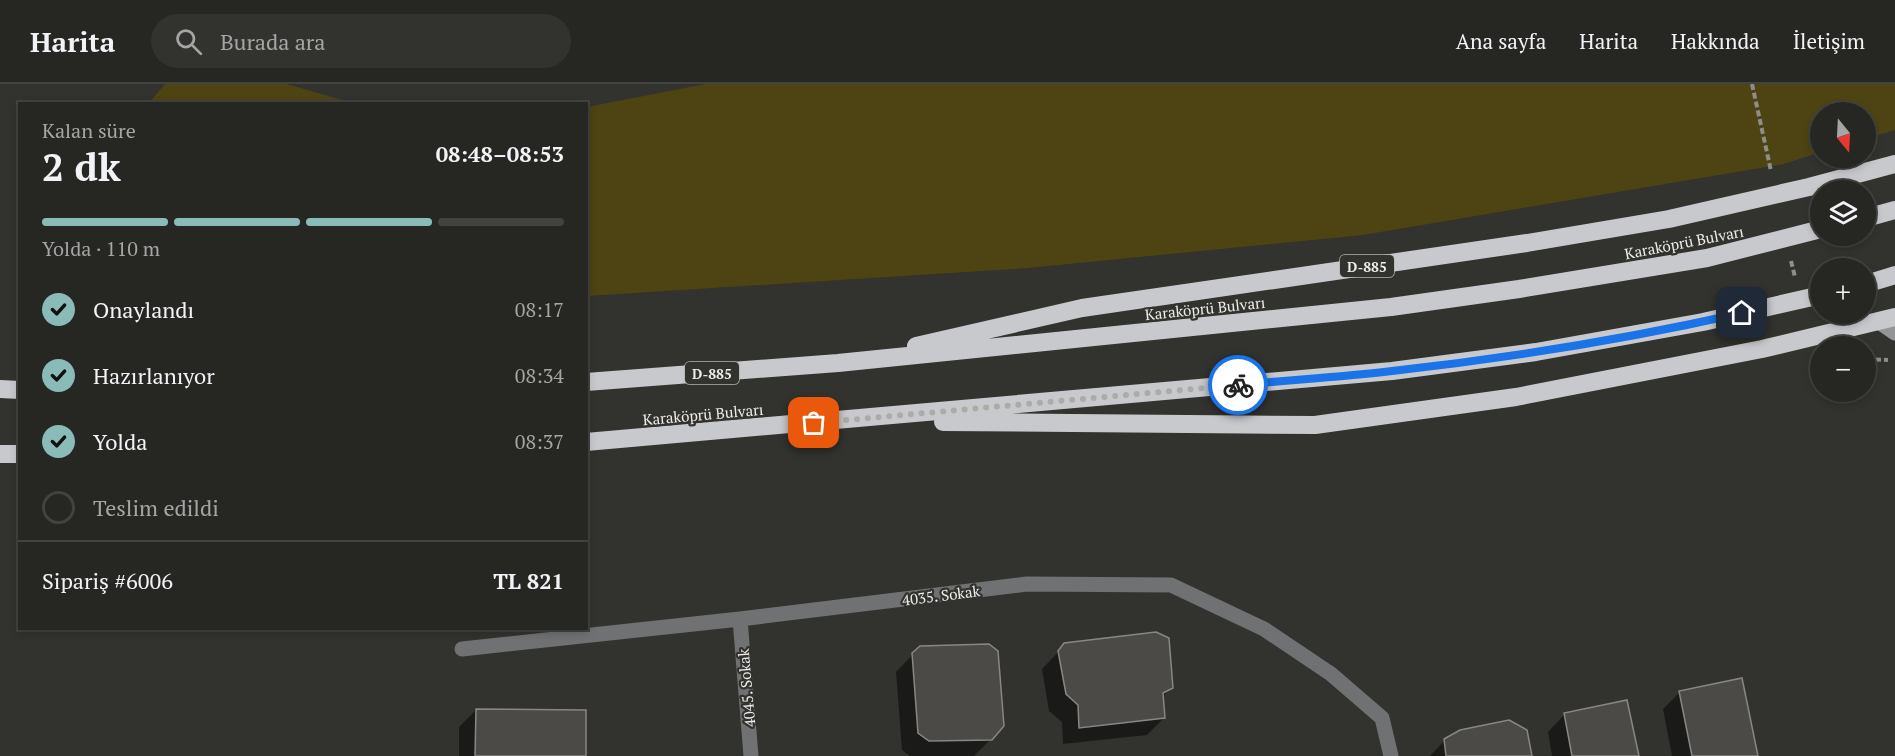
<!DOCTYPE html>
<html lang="tr">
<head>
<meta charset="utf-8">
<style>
	:root { --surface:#262622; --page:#32322f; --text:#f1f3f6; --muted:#a4a5a5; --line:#424340; --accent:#8bbbb9 }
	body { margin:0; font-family:"PT Serif",serif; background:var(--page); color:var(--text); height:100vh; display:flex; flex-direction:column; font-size:22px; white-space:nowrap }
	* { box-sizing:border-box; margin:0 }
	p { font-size:20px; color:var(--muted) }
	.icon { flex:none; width:33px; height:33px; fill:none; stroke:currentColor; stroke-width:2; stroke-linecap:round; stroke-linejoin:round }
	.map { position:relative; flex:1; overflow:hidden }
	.panel { position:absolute; left:18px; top:18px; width:570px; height:528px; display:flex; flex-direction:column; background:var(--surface); border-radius:0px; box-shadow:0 3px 9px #0003,0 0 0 2px var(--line) }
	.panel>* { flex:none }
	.needle { width:39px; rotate:162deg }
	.controls { position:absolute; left:1810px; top:18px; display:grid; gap:12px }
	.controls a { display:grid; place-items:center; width:66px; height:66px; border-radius:50%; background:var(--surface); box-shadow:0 3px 9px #0003,0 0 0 2px var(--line); font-size:30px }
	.pin { position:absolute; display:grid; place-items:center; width:51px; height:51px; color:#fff; margin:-26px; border-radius:12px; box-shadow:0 3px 9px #0006 }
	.courier { position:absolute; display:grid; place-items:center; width:60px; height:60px; margin:-30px; border:4px solid #1a73e8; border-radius:50%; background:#fff; color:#222; box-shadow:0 2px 8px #0007 }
	.summary em { font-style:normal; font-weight:700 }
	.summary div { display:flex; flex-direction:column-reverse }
	.summary { display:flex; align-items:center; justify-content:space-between; height:102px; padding:0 24px }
	h1 { font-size:39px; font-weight:700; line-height:45px }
	.bar { display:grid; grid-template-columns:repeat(4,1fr); gap:9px 6px; align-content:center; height:72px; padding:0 24px }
	.bar i { height:8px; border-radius:4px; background:var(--line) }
	.bar .active { background:var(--accent) }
	.bar p { grid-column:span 4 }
	.line { display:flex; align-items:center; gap:15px; padding:0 24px; border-top:2px solid var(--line) }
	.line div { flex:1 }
	ol { padding:0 24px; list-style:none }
	li { display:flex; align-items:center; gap:18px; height:66px }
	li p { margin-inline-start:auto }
	li .icon { padding:6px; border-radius:50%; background:var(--accent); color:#111; stroke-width:4 }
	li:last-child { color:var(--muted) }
	li i { width:33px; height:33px; border:3px solid var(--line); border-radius:50% }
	header { display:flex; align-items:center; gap:36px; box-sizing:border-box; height:84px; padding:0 30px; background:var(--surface); border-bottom:2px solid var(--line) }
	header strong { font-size:28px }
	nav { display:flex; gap:33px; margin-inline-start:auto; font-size:21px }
	.search { width:420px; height:54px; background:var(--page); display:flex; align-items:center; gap:15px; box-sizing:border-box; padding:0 21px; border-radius:33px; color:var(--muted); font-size:22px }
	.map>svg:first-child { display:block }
	.green { fill:#4d4313 }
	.shadow { fill:#0007 }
	.building { fill:#4b4a47; stroke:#888784; stroke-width:1.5 }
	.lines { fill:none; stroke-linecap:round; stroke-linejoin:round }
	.path { stroke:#8e8d8a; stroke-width:4; stroke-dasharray:6 3; stroke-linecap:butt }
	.street { stroke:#707172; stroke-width:15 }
	.secondary { stroke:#939597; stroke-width:15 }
	.highway { stroke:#c7c9cc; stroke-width:18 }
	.done { stroke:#acaba8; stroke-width:6; stroke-dasharray:0 10.8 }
	.route { stroke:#1a73e8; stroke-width:8 }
	.labels { text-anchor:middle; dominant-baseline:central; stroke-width:4.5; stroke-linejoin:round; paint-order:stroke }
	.shield { fill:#32322e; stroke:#b5b4b2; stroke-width:1.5 }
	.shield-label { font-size:14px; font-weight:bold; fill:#edecea }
	.street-label { font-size:15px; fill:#edecea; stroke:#32322e }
</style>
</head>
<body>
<header>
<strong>Harita</strong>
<div class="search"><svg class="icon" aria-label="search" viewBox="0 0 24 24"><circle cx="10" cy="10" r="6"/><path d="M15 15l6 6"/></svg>Burada ara</div>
<nav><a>Ana sayfa</a><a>Harita</a><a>Hakkında</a><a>İletişim</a></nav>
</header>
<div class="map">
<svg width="1895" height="672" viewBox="0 0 1895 672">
	<rect width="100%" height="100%" fill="#32322e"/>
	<path class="green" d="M165,0H287L352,19H149Z
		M705,0H1895V46L1866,55V28H1821V68L1784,80L1363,151L1028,184L587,212V23Z"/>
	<path class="shadow" d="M1065,561L1172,603L1162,613L1164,634L1147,651L1063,660L1062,638L1049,627L1042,585Z
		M920,563L991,655L974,672H910L902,666L896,588Z
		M1680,608L1757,672H1672L1663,625Z
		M476,626L584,672H459V643Z
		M1564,631L1637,672H1552L1548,648Z
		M1445,656L1531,672H1430Z"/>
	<path class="building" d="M1156,548L1169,554L1173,604L1163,609L1165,634L1079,644L1078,621L1066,610L1058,567L1064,559Z
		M989,560L998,567L1004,642L992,656L929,657L918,649L912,569L920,562Z
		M1742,594L1758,672H1692L1679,607Z
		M1627,616L1639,672H1572L1564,629Z
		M476,625L586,626V672H475Z
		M1509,636L1527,646L1532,672H1446L1444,655L1460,646Z"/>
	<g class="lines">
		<path class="path" d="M1752,0L1771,87
			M1791,177L1795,193
			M1866,275L1888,276"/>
		<path class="street" d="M740,535L751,672
			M462,565L740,535L1027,500L1171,501L1264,545L1331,590L1382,634L1391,672"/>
		<path class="secondary" d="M1879,238L1895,249"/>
		<path class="highway" d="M1866,134L1895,126
			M1866,200L1895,191
			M916,262L1082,224L1527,159L1669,135L1809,103L1895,80
			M586,298L838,279L1391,223L1519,205L1707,174L1821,145
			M0,305L20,306
			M943,338L1315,341L1516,313L1762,265L1895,233
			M586,358L1392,287L1536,268L1703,238L1821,211
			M0,370H20"/>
	</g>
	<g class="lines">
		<path class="done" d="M814,339L1238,301"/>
		<path class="route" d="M1238,301C1290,296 1341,293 1392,287C1509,274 1627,255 1742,229"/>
	</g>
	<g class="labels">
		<g class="shield">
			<rect x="1340" y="171" width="54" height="22" rx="4.5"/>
			<rect x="685" y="278" width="54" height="22" rx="4.5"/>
		</g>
		<g class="shield-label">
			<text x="1367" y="182">D-885</text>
			<text x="712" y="289">D-885</text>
		</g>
		<g class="street-label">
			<text transform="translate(1684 158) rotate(-11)">Karaköprü Bulvarı</text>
			<text transform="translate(1205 224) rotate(-6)">Karaköprü Bulvarı</text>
			<text transform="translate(703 330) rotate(-5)">Karaköprü Bulvarı</text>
			<text transform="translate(941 511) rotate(-7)">4035. Sokak</text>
			<text transform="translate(746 604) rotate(-95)">4045. Sokak</text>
		</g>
	</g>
</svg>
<div class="controls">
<a><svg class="needle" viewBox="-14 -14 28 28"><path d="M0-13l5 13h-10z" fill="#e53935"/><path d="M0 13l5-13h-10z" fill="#a4a5a5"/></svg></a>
<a><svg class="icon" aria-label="layers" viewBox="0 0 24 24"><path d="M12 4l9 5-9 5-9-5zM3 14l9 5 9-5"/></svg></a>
<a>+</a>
<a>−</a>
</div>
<div class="pin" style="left:814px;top:339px;background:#ea580c"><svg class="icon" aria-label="bag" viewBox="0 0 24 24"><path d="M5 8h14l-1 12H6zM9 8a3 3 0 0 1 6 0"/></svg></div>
<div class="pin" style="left:1742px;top:229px;background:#1f2937"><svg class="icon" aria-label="home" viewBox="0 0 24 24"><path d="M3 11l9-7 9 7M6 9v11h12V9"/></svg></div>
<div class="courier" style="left:1238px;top:301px"><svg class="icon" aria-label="bike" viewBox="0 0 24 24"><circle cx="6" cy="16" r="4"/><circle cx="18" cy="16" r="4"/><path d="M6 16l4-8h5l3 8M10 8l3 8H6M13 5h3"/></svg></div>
<section class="panel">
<div class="summary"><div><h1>2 dk</h1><p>Kalan süre</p></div><em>08:48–08:53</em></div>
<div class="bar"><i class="active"></i><i class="active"></i><i class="active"></i><i></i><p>Yolda · 110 m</p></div>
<ol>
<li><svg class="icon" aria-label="check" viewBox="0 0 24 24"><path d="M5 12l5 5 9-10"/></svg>Onaylandı<p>08:17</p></li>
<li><svg class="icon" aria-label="check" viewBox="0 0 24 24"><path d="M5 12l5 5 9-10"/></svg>Hazırlanıyor<p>08:34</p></li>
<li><svg class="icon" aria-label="check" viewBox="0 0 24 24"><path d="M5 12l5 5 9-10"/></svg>Yolda<p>08:37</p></li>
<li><i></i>Teslim edildi</li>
</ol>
<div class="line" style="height:78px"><div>Sipariş #6006</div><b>TL 821</b></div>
</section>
</div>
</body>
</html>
